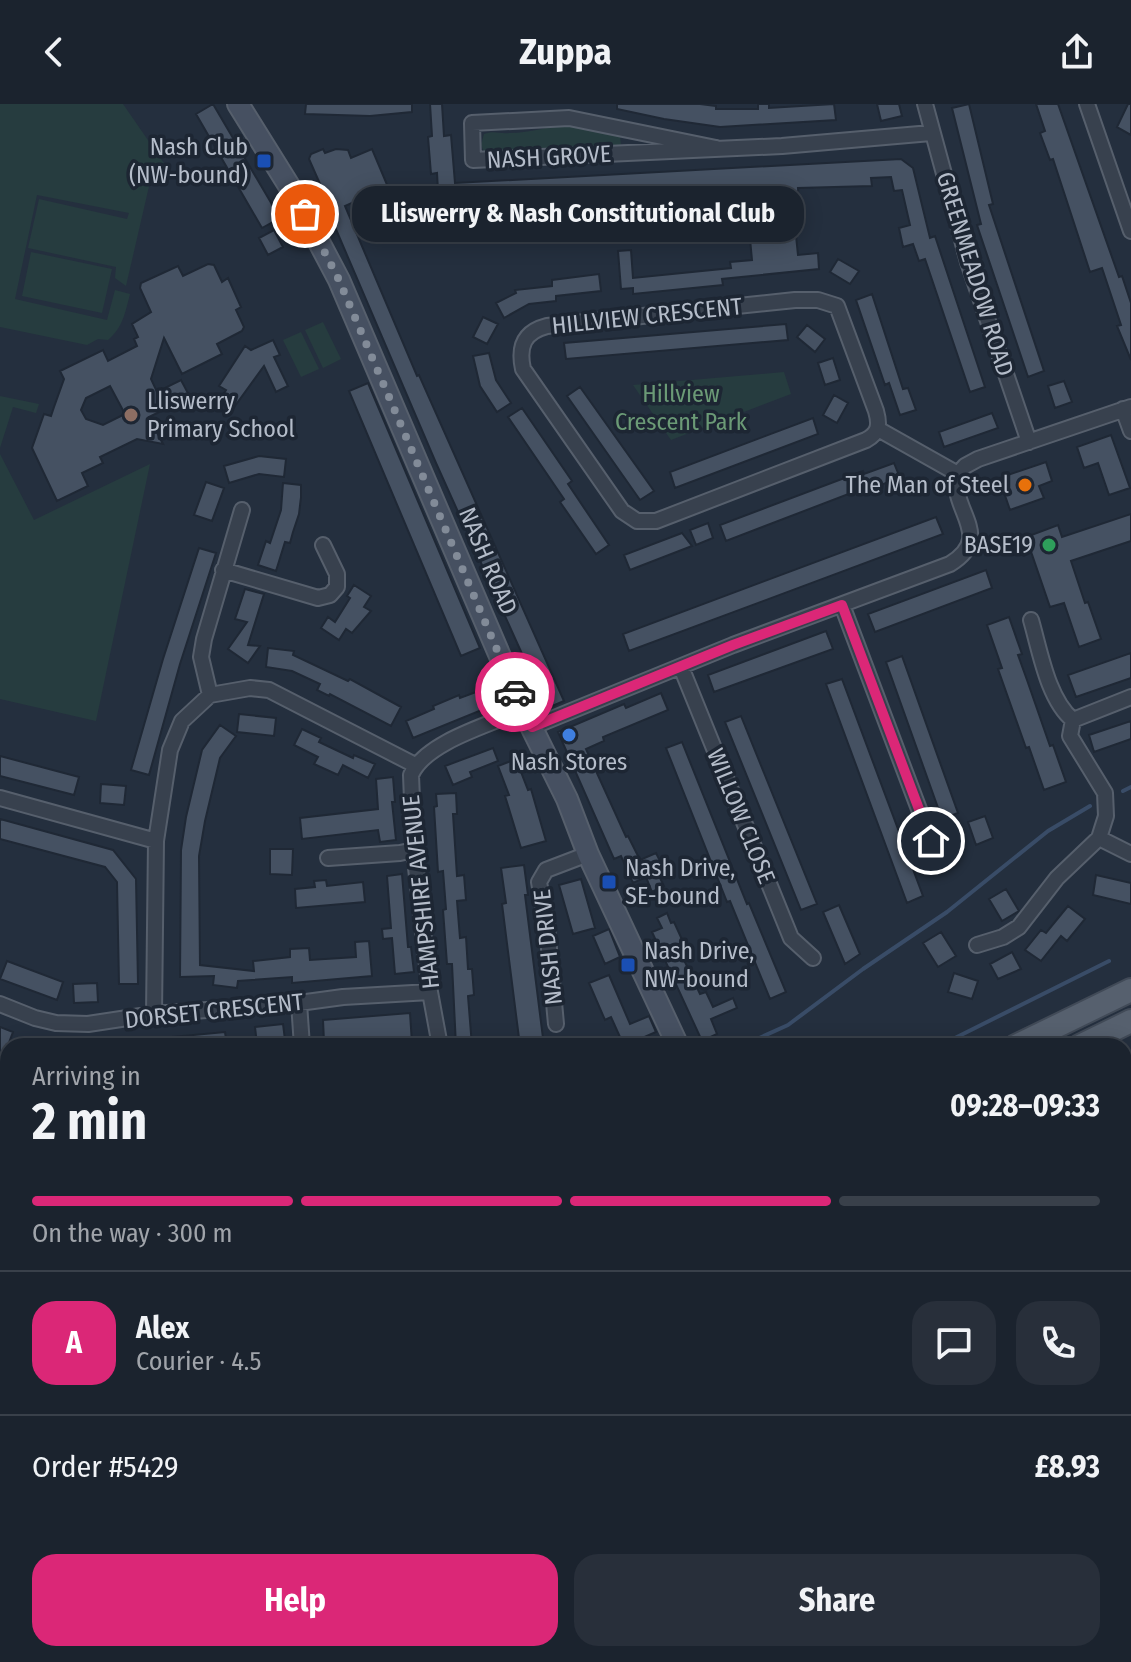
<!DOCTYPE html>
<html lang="en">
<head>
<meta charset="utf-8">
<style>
	:root { --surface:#1b232e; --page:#282f3a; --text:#f1f3f6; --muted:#a0a4aa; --line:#39404a; --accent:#db2777 }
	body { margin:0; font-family:"Fira Sans Condensed",sans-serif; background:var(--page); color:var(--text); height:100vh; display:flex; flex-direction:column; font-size:30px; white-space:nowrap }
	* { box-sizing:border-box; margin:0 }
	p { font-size:26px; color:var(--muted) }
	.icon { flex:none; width:44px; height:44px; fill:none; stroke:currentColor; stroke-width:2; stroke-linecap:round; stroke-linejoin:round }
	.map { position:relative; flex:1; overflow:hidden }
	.drawer { position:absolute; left:0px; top:934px; width:1132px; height:624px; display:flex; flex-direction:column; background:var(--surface); border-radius:24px 24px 0 0; box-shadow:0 4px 20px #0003,0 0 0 2px var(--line) }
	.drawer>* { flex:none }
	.pin { position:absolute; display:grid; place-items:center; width:68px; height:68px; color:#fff; margin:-34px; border:4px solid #fff; border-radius:50%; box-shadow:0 2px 8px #0007 }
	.courier { position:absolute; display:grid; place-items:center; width:80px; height:80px; margin:-40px; border:6px solid #db2777; border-radius:50%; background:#fff; color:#222; box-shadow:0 2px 10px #0007 }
	.bubble { position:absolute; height:56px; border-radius:24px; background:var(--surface); box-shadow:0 4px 20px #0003,0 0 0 2px var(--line); font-size:26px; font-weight:700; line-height:56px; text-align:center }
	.summary em { font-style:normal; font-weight:700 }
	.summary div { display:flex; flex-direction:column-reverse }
	.summary { display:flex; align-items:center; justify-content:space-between; height:136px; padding:0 32px }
	h1 { font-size:52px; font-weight:700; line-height:60px }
	.bar { display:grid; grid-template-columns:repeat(4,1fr); gap:12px 8px; align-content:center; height:96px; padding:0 32px }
	.bar i { height:10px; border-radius:6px; background:var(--line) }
	.bar .on { background:var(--accent) }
	.bar p { grid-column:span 4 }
	.line { display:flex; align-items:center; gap:20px; padding:0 32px; border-top:2px solid var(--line) }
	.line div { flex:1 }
	.round { display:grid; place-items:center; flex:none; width:84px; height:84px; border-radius:24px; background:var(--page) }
	.action { display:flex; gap:16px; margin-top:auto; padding:16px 32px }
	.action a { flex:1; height:92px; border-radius:24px; background:var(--accent); color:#fff; font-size:32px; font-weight:700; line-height:92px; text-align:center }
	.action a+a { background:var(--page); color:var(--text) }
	header { display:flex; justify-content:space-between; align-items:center; height:104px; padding:0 32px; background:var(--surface); font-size:36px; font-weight:700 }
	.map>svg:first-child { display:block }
	.green { fill:#263c3f }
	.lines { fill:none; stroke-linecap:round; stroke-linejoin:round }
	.stream { stroke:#394c67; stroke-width:4 }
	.building { fill:#455162; stroke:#1f2835; stroke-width:2; fill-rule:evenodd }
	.street-casing { stroke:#565f6c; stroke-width:18 }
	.secondary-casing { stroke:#565f6c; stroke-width:24 }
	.primary-casing { stroke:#414a57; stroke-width:26 }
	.street { stroke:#38414e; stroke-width:14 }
	.secondary { stroke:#465061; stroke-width:20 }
	.primary { stroke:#56606e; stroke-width:22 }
	.done { stroke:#828b98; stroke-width:8; stroke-dasharray:0 14.4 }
	.route { stroke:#db2777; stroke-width:10 }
	.transit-dot { fill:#1a4fb4; stroke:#1d2633; stroke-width:3 }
	.education-dot { fill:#8d6e63; stroke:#1d2633; stroke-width:3 }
	.food-dot { fill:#e8710a; stroke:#1d2633; stroke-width:3 }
	.leisure-dot { fill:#2e9e5b; stroke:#1d2633; stroke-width:3 }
	.shop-dot { fill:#3f7fe0; stroke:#1d2633; stroke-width:3 }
	.labels { text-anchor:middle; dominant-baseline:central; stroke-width:7; stroke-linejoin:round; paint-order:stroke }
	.poi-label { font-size:24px; fill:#b4bcc9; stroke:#1d2633; text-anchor:end }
	.street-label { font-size:24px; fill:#b4bcc9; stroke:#1d2633 }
	.park-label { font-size:24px; fill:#6b9a76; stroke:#1d2633 }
</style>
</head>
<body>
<header><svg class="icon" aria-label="back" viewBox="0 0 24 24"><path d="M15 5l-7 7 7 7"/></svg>Zuppa<svg class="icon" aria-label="share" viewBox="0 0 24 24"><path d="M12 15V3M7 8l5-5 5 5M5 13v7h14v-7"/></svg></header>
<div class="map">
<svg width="1131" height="1558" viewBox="0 0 1131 1558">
	<rect width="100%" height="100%" fill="#242f3e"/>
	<path class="green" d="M0,0H123L170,68L150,78L126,182L115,174L116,163L28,144L39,95L127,115L129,109L37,91L15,195L107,216L115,186L130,190C125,209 123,223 108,236L98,235L87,241L0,223Z
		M573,20L600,24L620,32L621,40L618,44L491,51L484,48L481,41L484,30C494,26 499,30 509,29C532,29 551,21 573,20Z
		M31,148L112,165L102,209L22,192Z
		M323,218L341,255L323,264L305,226Z
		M301,228L319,265L301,273L283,236Z
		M784,268L791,290L671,336L633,281Z
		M0,292L39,300L36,309L13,303L0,344Z
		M0,350L34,416L150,360L96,617L0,595Z
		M0,1099H8V1136L0,1137Z
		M1131,1100V1387L1124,1336V1103Z
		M0,1208H8V1550H311L302,1558H0Z"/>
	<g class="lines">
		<path class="stream" d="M1123,687L1131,683
			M728,942L757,935L788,921L863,865L947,808L1048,727L1090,702
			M939,942L1109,857
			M1124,958L1131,955
			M0,1078H8
			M302,1558L311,1550
			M683,1558L689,1550"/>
	</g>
	<path class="building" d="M213,0L280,114L262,124L196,10Z
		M306,0H412V8L370,12L305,10Z
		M430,0H442L444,32L451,31L455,79L901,55L913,64L930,134L935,132L985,283L970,288L925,155L919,157L913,140L903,143L899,124L910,121L902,86L894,87L891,73L871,74L872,82L798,84L800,122H795L798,151L818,149L819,165L722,175L723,181L633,190V184L621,185L618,147L631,146L633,174L731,164L730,158L752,156L750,135L756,134V130L781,128L779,104L757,105L756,88L736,89V87L689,89L690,108H675L674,87L652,89L653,106L623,107V87L577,90L579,114L567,115L566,98L544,99V92L515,93L516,108H504V101L481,102V99L476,97L457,98L454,103L441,97L447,86L438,87L437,69L431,70L428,33L432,32Z
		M617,0H700L716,2V5H758V0H769V4L834,0L836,16L720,23L664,15L617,5Z
		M877,0H899L902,12L881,17Z
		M969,0L993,100L989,101L1044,267L1028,273L977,121L981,120L952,4Z
		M1036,0H1058L1119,173L1122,172L1131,199V256L1117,222L1121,221L1102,164L1090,168L1053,55L1050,56L1040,29L1045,27Z
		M1128,0H1131V31L1117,23Z
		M323,45L325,49L336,45L348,46L351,54L372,45L388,83L345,102L417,272L419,271L564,597L550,603H546L436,359L332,116L335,114L309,55L311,50Z
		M274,126L283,143L268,151L259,134Z
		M838,155L859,167L850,180L830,168Z
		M208,160L214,161L222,178L228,174L241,203L236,206L244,223L242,227L217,240L222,250L182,270L164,234L151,275L157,288L181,276L190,293L149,313L163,340L137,335L100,353L103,359L82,369L88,382L57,397L32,344L44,310L51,312L54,303L64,275L60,267L103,246L108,257L137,242L134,235L138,233L132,220L151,208L140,184L141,179L178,162L183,172ZM110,282L125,310L103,321L86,315L81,306L86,294Z
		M599,170L601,187L556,192V197L529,200L504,214L496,199L516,189L515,186L552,182V176Z
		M872,190L903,285L908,284L916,306L900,311L889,279L885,281L856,196Z
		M483,213L498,220L487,240L473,233Z
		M786,220L788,236L566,255L564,239Z
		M807,221L825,235L815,248L797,233Z
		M273,236L280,251L274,253L288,282L276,288L264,262L232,306L219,297L226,286L219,282L245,242L251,246Z
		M489,249L496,276L511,299L497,308L480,282L473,252Z
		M833,254L840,276L825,281L818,259Z
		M1064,277L1072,298L1055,304L1048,282Z
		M368,279L480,544L461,552L349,287Z
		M580,283L654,387L640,396L567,292Z
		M834,291L848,299L837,319L823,311Z
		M522,304L572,377L568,380L609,441L596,450L560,398L564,395L508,313Z
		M992,309L998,324L944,343L939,328Z
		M813,314L818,330L675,384L670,368Z
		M1111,331L1130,384L1109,391L1098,359L1084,364L1077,343Z
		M259,352L286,355L284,373L259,370L229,379L224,362Z
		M1046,358L1052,377L1039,382L1044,394L1010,406L999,374Z
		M894,359L900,374L878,382L877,379L726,437L720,421L863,367L864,370Z
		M206,378L224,384L212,417L194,411Z
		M283,379L301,381V393L299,410L293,428L290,439L285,438L276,467L258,461L266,437L270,439L281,406Z
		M1131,410V437L1071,457L1085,499L1088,498L1101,535L1079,543L1064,499L1050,503L1026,433L1058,421L1062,433Z
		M936,413L943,430L629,547L623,530Z
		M708,419L713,434L696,441L690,426Z
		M682,429L692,442L630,466L624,451Z
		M199,444L216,449L180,560L149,671L131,666L163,555Z
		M986,466L992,484L875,528L868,510Z
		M354,481L371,492L364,503L371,507L352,529L346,525L339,536L321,524L328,513L335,518L350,494L347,492Z
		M245,485L264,490L248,541L260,542L248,559L228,545L247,518L235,515Z
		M1009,513L1022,550L1018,551L1027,576L1050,642L1053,641L1066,678L1044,686L1029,643L1026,644L998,565L1002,564L987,521Z
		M826,527L833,545L714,588L708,571Z
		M268,544L294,547L293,551L348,577L350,575L401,603L391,622L330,590L329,592L317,586L320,580L292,567L266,563Z
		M1131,549V574L1076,593L1068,571Z
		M902,552L958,709L942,715L886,558Z
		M842,575L923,792L907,799L826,580Z
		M492,582L499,599L413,634L406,617L434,605L433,602L459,591L460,594Z
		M661,589L668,606L603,633L604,637L586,645L626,733L628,732L640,756L656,749L664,765L657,768L664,782L652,788L646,773L633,779L621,752L614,755L558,628L624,600L626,604Z
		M239,610L276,614L274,632L237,628Z
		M741,612L817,800L801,806L725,618Z
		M1131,617V635L1094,648L1089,631Z
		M220,621L236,632L220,654L205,717L199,752L200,861L254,867L253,857L290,853V845L309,844L310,856L356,853L355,838L369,837L372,872L292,879V873L238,877L237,884L213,881L214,872L180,873L181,746L186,713L202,646Z
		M302,625L321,634L319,638L353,654L354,651L375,660L368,674L343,661L338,671L314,660L318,653L294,641Z
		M682,638L747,800L749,799L786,888L770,895L730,797L727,798L666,644Z
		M493,644L498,657L470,668L472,673L453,681L445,662Z
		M0,652L79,673L74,691L0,672Z
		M516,655L528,686L531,685L546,737L521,744L505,692L509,691L498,662Z
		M393,673L395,698H392L396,736L380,738L378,726L302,735L300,714L378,705L376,675Z
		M101,680L126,682L124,701L100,699Z
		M456,689L457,710H453L457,772L464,771L466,796L457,797L460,834L466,833L468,865H472L474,891L468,892L472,942H456L452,860H447L443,806L446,805L443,767L438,768L434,703L437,702L436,690Z
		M985,712L993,734L976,741L968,718Z
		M0,715L113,746L136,775L138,880H119L117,778L105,763L0,735Z
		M270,745H293L292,771L270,770Z
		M524,761L528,791H525L544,942H520L502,800L506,799L501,764Z
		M402,770L408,843H411L414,868L395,870L392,834L383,835L382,825L391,824L387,772Z
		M1096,771L1131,779V800L1093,791Z
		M581,775L595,824L573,830L559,781Z
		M326,776L327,782L363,778L365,798L296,804L295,785L315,783L314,777Z
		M1006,785L1019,807L1002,817L989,795Z
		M839,801L860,850L845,860L823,808Z
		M1068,802L1085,815L1067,837L1061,832L1041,857L1025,846L1041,826L1046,829Z
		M667,809L671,819L674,818L690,853L684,856L700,890L706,888L713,903L733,894L737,904L711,915L717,930L702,937L652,828L662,824L657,814Z
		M609,825L620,853L605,860L593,832Z
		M941,828L956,852L938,863L923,839Z
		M1012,848L1021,865L998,875L990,860Z
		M7,857L63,878L57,896L0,875Z
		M954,869L978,877L972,895L948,888Z
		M609,871L630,920L649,912L656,928L624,942L611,913L605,916L589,879Z
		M97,879L98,898L74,899L73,880Z
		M410,909L412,939L394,940L393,934L324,938L323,916Z
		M283,920L285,936L257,940L255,923Z
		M0,923L13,928L1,960L0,959Z
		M225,928L227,942H163L162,934Z"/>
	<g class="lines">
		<g class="street-casing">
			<path id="street" d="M925,0L968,158L1029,338
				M1087,0L1131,127
				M716,44L569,14L472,19L473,56L782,42L931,29
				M795,196H818L837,202L876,307C880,321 879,329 866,336L656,417H637L622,407L523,265C518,242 524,228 547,222Z
				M1123,305L1131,327
				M878,325L958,370
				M958,370L965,362L978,355L1131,303
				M223,466L318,494L330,491L337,483V470L323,441
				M842,501L931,737L949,751
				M1031,516C1040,547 1048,596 1073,616L1131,593
				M681,563L791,834L813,854
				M210,591L201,553L204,535L242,406
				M532,623L733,541L950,460C996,432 948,405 958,370
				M0,694L156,737
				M1099,734L1131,750
				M328,754L400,749L414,746
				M977,841L1003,833L1019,823L1057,774L1099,734L1106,712L1105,689L1070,632L1073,616
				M299,899L302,942
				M0,900L35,914L56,919L88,920L154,910L299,899L343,893L430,888
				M154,910L156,737L170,646L182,617L210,591L250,584L269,586L415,661
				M556,920L547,823L539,778L546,766L588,750
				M440,942L430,888L414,746L411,671C425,638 491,620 523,606
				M0,1053H8
				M452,1550L454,1558
				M88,1558L91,1550
				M599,1558L600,1550"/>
		</g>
		<g class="secondary-casing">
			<path id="secondary" d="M238,0L291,85L339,176L523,606L567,695L588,750L678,942
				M734,1558L735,1550"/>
		</g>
		<g class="primary-casing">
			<path id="primary" d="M1016,942L1131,886
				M1080,942L1131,917
				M0,1158H8
				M0,1179H8"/>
		</g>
		<use href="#street" class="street"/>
		<use href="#secondary" class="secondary"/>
		<use href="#primary" class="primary"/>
	</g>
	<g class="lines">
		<path class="done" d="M305,110L339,176L515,588"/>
		<path class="route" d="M515,588L532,623L733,541L842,501L931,737"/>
	</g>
	<g class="transit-dot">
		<rect x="256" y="49" width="16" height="16" rx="4"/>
		<rect x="601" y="770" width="16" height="16" rx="4"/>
		<rect x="620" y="853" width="16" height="16" rx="4"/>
	</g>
	<circle class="education-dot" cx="131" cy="311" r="8"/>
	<circle class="food-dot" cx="1025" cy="381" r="8"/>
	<circle class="leisure-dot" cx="1049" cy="441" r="8"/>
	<circle class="shop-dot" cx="569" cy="631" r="8"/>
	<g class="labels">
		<g class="poi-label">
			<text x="248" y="43">Nash Club<tspan x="248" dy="28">(NW-bound)</tspan></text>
			<text x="147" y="297" text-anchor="start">Lliswerry<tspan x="147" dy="28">Primary School</tspan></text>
			<text x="1009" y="381">The Man of Steel</text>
			<text x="1033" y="441">BASE19</text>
			<text x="569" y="658" text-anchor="middle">Nash Stores</text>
			<text x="625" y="764" text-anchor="start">Nash Drive,<tspan x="625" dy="28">SE-bound</tspan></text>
			<text x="644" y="847" text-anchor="start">Nash Drive,<tspan x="644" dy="28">NW-bound</tspan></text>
		</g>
		<g class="street-label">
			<text transform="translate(549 53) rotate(-3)">NASH GROVE</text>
			<text transform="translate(975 170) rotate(73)">GREENMEADOW ROAD</text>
			<text transform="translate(647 212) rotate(-6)">HILLVIEW CRESCENT</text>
			<text transform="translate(488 457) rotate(67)">NASH ROAD</text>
			<text transform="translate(741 712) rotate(68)">WILLOW CLOSE</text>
			<text transform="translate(421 788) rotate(-96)">HAMPSHIRE AVENUE</text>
			<text transform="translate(548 843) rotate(-96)">NASH DRIVE</text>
			<text transform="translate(214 907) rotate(-6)">DORSET CRESCENT</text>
		</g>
		<g class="park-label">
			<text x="681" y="290">Hillview<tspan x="681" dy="28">Crescent Park</tspan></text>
		</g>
	</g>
</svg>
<div class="pin" style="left:305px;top:110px;background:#ea580c"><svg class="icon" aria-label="bag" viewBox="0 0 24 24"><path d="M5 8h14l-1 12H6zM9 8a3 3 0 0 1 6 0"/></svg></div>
<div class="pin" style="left:931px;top:737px;background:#1f2937"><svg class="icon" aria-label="home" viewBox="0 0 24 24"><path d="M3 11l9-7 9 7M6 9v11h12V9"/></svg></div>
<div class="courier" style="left:515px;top:588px"><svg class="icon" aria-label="car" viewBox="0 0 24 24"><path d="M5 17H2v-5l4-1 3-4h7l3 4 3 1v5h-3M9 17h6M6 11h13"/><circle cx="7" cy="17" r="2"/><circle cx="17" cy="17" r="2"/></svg></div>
<div class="bubble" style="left:352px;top:82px;width:452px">Lliswerry &amp; Nash Constitutional Club</div>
<section class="drawer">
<div class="summary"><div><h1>2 min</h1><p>Arriving in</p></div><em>09:28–09:33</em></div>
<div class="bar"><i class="on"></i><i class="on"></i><i class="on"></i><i></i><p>On the way · 300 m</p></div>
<div class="line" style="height:144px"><b class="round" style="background:var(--accent);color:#fff">A</b><div><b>Alex</b><p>Courier · 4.5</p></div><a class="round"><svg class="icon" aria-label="chat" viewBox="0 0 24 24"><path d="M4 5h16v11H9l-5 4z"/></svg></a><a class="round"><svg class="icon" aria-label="phone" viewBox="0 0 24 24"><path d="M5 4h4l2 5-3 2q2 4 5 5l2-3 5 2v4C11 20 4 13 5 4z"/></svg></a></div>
<div class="line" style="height:104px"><div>Order #5429</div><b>£8.93</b></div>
<div class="action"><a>Help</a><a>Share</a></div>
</section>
</div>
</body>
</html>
